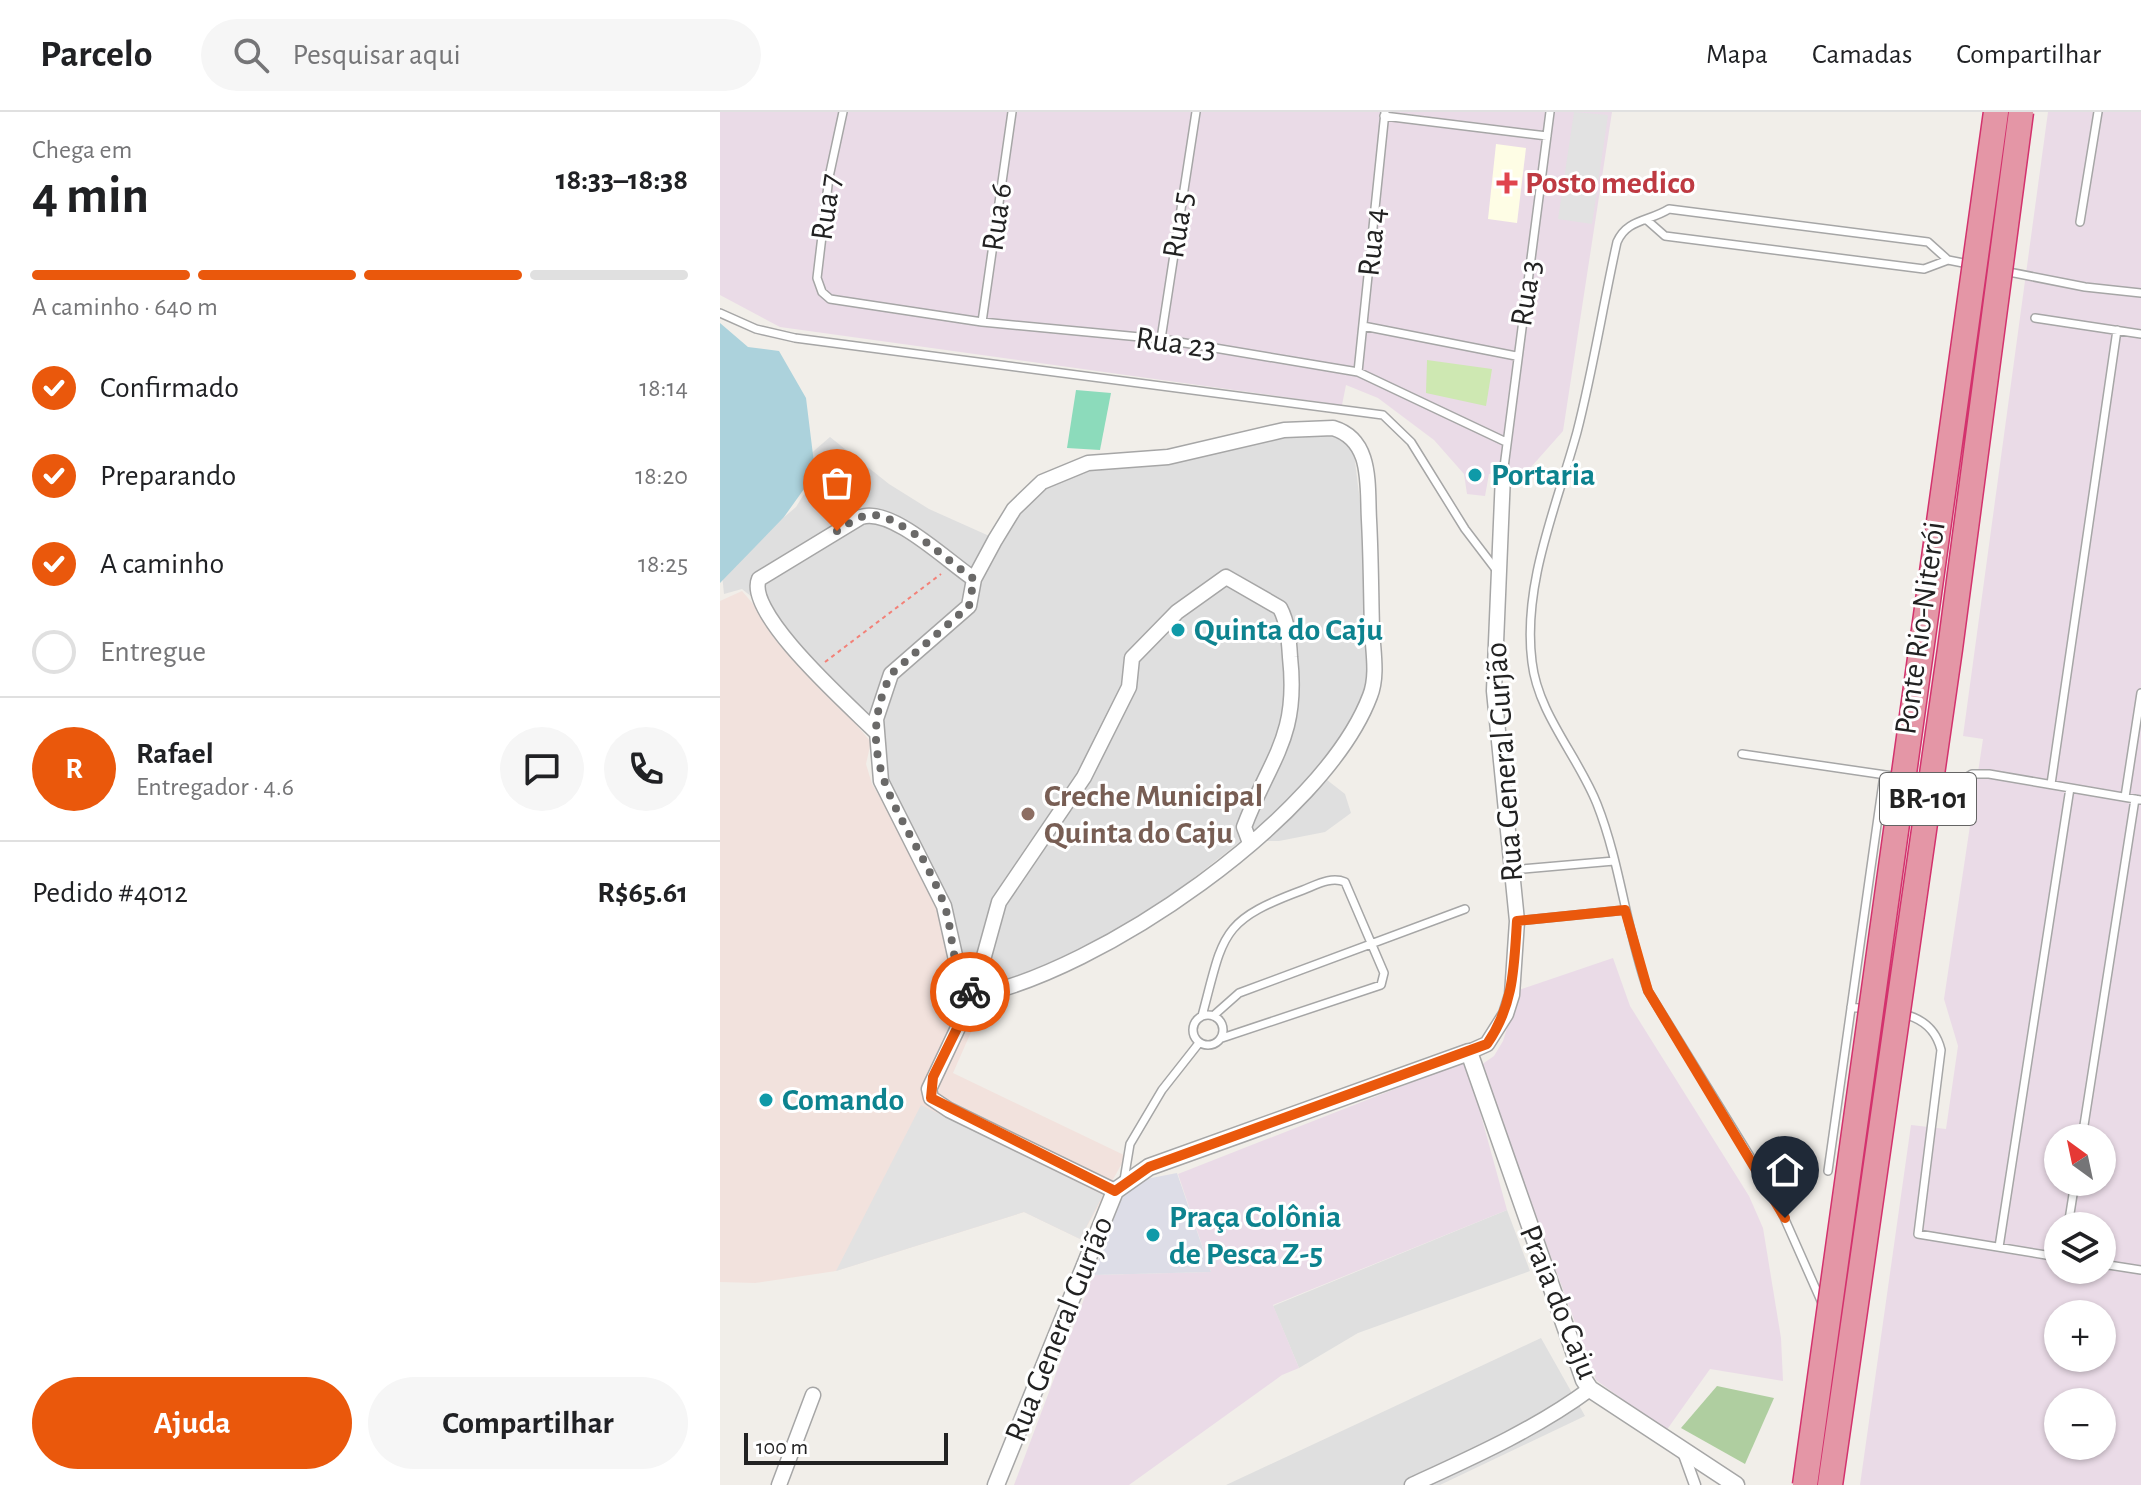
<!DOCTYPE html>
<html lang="pt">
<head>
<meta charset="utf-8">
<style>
	:root { --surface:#fff; --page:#f6f6f6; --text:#202124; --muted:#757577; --line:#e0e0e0; --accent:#ea580c }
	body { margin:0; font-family:"Alegreya Sans",sans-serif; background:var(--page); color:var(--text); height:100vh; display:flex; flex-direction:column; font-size:30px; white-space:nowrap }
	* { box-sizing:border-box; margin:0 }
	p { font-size:26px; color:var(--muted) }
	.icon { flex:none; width:44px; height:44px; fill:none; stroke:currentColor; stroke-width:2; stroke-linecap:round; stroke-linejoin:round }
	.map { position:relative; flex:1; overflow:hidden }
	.drawer { display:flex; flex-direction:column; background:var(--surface); width:720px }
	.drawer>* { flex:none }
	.needle { width:52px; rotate:327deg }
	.fabs { position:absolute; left:1324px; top:1012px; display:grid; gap:16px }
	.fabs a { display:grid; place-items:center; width:72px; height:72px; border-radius:50%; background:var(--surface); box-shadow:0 2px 6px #0004; font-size:40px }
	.scale { position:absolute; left:24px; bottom:20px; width:204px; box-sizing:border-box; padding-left:8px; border:4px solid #222; border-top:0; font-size:22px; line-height:28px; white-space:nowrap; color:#222; -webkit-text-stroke:6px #fff; paint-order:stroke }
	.pin { position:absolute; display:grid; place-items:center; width:68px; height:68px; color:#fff; margin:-82px -34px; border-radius:50% 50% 50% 0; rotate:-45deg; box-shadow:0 0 8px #0007 }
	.pin .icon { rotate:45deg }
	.courier { position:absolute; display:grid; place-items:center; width:80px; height:80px; margin:-40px; border:6px solid #ea580c; border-radius:50%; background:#fff; color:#222; box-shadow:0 2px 10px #0007 }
	.headline em { font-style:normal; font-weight:600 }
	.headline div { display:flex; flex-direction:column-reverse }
	.headline { display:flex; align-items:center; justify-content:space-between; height:136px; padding:0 32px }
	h1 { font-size:52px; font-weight:600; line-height:60px }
	.bar { display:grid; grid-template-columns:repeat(4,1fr); gap:12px 8px; align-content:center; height:96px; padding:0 32px }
	.bar i { height:10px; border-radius:6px; background:var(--line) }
	.bar .current { background:var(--accent) }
	.bar p { grid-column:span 4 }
	.line { display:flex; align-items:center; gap:20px; padding:0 32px; border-top:2px solid var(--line) }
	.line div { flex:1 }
	.round { display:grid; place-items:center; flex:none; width:84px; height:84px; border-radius:42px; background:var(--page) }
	ol { padding:0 32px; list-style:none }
	li { display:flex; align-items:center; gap:24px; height:88px }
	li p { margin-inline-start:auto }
	li .icon { padding:8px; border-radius:50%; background:var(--accent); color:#fff; stroke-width:4 }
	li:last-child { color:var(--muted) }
	li i { width:44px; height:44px; border:4px solid var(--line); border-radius:50% }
	.action { display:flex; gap:16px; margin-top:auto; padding:16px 32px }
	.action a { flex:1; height:92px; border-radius:48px; background:var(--accent); color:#fff; font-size:32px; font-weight:600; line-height:92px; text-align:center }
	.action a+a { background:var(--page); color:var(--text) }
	header { display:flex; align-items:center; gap:48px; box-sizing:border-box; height:112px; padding:0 40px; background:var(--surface); border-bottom:2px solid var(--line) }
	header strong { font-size:38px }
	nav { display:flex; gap:44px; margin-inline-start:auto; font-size:28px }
	.search { width:560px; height:72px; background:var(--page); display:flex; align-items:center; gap:20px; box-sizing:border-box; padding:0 28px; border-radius:44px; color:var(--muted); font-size:30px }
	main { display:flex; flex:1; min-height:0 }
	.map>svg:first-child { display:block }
	.residential { fill:#dfdfdf }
	.industrial { fill:#eadbe7; fill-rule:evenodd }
	.education { fill:#fefde5 }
	.military { fill:#f2e2dd }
	.grass { fill:#cee8b2 }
	.forest { fill:#afcea0 }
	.pitch { fill:#8cdbbb }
	.parking { fill:#e2e2e2 }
	.plaza { fill:#dddde7 }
	.water { fill:#acd2dc }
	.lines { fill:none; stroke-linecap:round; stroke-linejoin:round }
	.service-casing { stroke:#a6a6a6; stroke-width:10 }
	.pedestrian-casing { stroke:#a6a6a6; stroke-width:13 }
	.minor-casing { stroke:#a6a6a6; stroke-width:17 }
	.tertiary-casing { stroke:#a6a6a6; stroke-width:19 }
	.path { stroke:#f38178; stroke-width:2; stroke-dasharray:4 4; stroke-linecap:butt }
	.service { stroke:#fff; stroke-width:7 }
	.pedestrian { stroke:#fff; stroke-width:10 }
	.minor { stroke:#fff; stroke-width:14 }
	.tertiary { stroke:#fff; stroke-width:16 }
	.motorway-bridge-casing { stroke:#d3326d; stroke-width:27; stroke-linecap:butt }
	.motorway-bridge { stroke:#e496a6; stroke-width:24 }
	.done { stroke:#6a6968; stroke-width:8; stroke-dasharray:0 14.4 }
	.route { stroke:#ea580c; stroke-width:10 }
	.health-dot { fill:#e0444e; stroke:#fff; stroke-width:3 }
	.culture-dot { fill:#0f9aa8; stroke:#fff; stroke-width:3 }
	.education-dot { fill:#8d6e63; stroke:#fff; stroke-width:3 }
	.labels { text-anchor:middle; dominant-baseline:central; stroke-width:6; stroke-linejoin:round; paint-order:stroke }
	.shield { fill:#fff; stroke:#646464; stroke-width:2 }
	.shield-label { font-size:30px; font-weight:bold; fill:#222 }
	.health-label { font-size:32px; font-weight:bold; fill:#be3a42; stroke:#fff; text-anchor:start }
	.street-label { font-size:32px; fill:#222; stroke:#fff }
	.culture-label { font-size:32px; font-weight:bold; fill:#0d838f; stroke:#fff; text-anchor:start }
	.education-label { font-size:32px; font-weight:bold; fill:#785e54; stroke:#fff; text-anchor:start }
</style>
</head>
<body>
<header>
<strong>Parcelo</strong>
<div class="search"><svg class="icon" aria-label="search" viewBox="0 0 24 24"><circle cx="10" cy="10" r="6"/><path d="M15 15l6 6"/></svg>Pesquisar aqui</div>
<nav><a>Mapa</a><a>Camadas</a><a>Compartilhar</a></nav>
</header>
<main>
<section class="drawer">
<div class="headline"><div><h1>4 min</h1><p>Chega em</p></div><em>18:33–18:38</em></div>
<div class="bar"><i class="current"></i><i class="current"></i><i class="current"></i><i></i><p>A caminho · 640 m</p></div>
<ol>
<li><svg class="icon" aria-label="check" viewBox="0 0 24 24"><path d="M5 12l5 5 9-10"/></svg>Confirmado<p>18:14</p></li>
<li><svg class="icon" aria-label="check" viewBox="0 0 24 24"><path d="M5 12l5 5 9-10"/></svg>Preparando<p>18:20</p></li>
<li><svg class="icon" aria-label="check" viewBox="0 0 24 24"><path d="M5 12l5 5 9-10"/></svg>A caminho<p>18:25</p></li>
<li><i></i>Entregue</li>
</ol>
<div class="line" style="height:144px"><b class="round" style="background:var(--accent);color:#fff">R</b><div><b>Rafael</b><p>Entregador · 4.6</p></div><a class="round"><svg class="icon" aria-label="chat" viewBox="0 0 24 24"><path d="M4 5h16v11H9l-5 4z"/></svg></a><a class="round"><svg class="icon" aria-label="phone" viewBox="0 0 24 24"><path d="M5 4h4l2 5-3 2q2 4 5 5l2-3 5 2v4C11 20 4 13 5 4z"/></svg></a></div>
<div class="line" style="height:104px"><div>Pedido #4012</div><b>R$65.61</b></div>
<div class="action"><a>Ajuda</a><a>Compartilhar</a></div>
</section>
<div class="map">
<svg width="1421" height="1373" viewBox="0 0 1421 1373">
	<rect width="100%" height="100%" fill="#f1eee9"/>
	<path class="residential" d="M626,318L634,341L645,431L654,566L602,664L625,682L631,701L605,720L559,729H521L421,807L381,829L261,882V863L242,866L228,792L202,732L167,673L161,622L96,556L48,498L22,477L4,482L0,443L56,412L76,395L100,356L88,344L110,325L169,372L209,397L276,427L298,396L355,355L532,326Z
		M787,1098L810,1159L638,1221L579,1256L553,1194Z
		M821,1226L865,1304L720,1373H506Z"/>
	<path class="industrial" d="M0,0H892L843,319L803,364L769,362L765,384L747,382L744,362L714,328L658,286L626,273L622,293L60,215L0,183Z
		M1328,0H1421V1373H1140L1191,1013L1226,1017L1238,934L1224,887L1263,627L1243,624ZM1338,1026H1382V1070H1338ZM1338,1114H1382V1158H1338ZM1338,1202H1382V1246H1338ZM1338,1290H1382V1334H1338Z
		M893,846L910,894L1029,1084L1043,1116L1061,1226L1063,1269L990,1257L946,1319L876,1268L761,953L774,944L783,929L799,878Z
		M746,949L787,1098L553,1193L579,1256L562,1263L409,1373H294L373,1163L491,1160L458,1062Z"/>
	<path class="education" d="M776,32L806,36L797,111L768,107Z"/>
	<path class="military" d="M22,479L151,630L146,652L152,672L205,758L250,887L263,893L233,961L406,1044L360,1127L304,1100L116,1159L35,1171L0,1170V489Z"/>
	<path class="grass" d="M707,248L772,257L766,294L706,281Z"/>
	<path class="forest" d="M997,1274L1054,1286L1025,1352L961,1316Z"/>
	<path class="pitch" d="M356,278L391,281L380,338L347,336Z"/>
	<path class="parking" d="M854,0L888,3L872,112L838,107Z
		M201,993L383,1083L360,1127L304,1100L116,1159Z"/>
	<path class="plaza" d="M457,1061L491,1160L373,1163L401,1086L426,1067Z"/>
	<path class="water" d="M0,211L28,235L59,239L86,286L94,351L99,356L64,405L0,471Z"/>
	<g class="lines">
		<g class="service-casing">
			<path id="service" d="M123,0L109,65L97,166L102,180L110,187L262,210L441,227L638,260L786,330
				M664,4L827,24
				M928,109L945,124L1204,157L1228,148L1365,175L1421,181
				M1360,110L1378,0
				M0,201L36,217L75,226L663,303L691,330L745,417L777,459
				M1315,206L1421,222
				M262,210L292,0
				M643,214L796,244
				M441,227L476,0
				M638,260L665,0
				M783,363L830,0
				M1022,642L1234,673L1252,662H1269L1421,688
				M1331,672L1397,218
				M1405,685L1421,581
				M791,758L894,749
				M797,809L905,798
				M1131,895C1167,900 1211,896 1221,938L1198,1122L1338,1145
				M473 918a15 15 0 1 1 30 0a15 15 0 1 1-30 0Z
				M482,904C504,822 499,809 583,778C596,773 611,764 625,770L664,861L661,873L502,926
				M493,904L519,881L745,797
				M1362,1026L1415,687
				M1108,1059L1164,663
				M404,1068L410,1032L442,978L479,931
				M1348,1114L1355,1070
				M1279,1135L1350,676
				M1382,1152L1421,1158
				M1102,1191L1055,1085L928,879C906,818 901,753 877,692C858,644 818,602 812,550C802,473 837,393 857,320C873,258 883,193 897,130C907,107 928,110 949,97L1208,130L1228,148"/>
		</g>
		<g class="pedestrian-casing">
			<path id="pedestrian" d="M962,1337L975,1373"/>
		</g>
		<g class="minor-casing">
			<path id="minor" d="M613,316C653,328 647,373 649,408C651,445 651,481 652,518C653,539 658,564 650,584C604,706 378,861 253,884L240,866L224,794L161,669L156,607L171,562L249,494L254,467L275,428L294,397L322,370L368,351L448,345L564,318Z
				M156,620C131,595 24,501 39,467L141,405C172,395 227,449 254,467
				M749,940L767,932L786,902L792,883L797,809L774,579L783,363
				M395,1079L229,998L211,986L209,977L253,884L279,790L364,665L409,575L412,546L457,500L506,465L560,496C568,511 569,529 570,545C579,626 550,646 524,715L530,731
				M59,1373L93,1283
				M692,1373C753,1345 816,1317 870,1277"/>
		</g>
		<g class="tertiary-casing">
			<path id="tertiary" d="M276,1373L395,1079L429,1055L749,940L864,1268L870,1277L1016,1373"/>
		</g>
		<path class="path" d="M105,550L221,462"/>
		<use href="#service" class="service"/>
		<use href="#pedestrian" class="pedestrian"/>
		<use href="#minor" class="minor"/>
		<use href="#tertiary" class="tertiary"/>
		<g class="motorway-bridge-casing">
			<path id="motorway-bridge" d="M1085,1373L1276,0
				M1110,1373L1230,537L1301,0"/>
		</g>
		<use href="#motorway-bridge" class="motorway-bridge"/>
	</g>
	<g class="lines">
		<path class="done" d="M117,419C127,413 139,403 151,403C179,402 230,451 254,467L249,494L171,562C126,654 193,711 224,792C234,820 230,857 250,880"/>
		<path class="route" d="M250,880L253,884L213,965L211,986L395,1079L429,1055L767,932C794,893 794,855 797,809L905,798L928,879L1065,1106"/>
	</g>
	<path class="health-dot" d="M783 59h8v8h8v8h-8v8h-8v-8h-8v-8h8z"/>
	<g class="culture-dot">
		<circle cx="755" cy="363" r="8"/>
		<circle cx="458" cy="518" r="8"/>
		<circle cx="46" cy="988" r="8"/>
		<circle cx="433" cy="1123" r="8"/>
	</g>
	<circle class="education-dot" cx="308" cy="702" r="8"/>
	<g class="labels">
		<rect class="shield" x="1160" y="661" width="96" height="52" rx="6"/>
		<g class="shield-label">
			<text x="1208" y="687">BR-101</text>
		</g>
		<g class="health-label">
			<text x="805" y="71">Posto medico</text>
		</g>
		<g class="street-label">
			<text transform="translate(106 95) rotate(-82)">Rua 7</text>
			<text transform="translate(277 105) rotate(-82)">Rua 6</text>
			<text transform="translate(458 113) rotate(-81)">Rua 5</text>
			<text transform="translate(652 130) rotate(-84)">Rua 4</text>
			<text transform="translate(806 181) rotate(-81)">Rua 3</text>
			<text transform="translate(456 231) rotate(8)">Rua 23</text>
			<text transform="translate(1200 516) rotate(-82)">Ponte Rio-Niterói</text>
			<text transform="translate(784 650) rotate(-94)">Rua General Gurjão</text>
			<text transform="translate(839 1190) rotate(68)">Praia do Caju</text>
			<text transform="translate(339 1217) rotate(-68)">Rua General Gurjão</text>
		</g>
		<g class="culture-label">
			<text x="771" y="363">Portaria</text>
			<text x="474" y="518">Quinta do Caju</text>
			<text x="62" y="988">Comando</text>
			<text x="449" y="1105">Praça Colônia<tspan x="449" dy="37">de Pesca Z-5</tspan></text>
		</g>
		<g class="education-label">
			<text x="324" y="684">Creche Municipal<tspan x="324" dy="37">Quinta do Caju</tspan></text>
		</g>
	</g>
</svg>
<div class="fabs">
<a><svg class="needle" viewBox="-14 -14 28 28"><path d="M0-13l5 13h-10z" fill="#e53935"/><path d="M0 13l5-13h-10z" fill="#757577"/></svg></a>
<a><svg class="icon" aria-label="layers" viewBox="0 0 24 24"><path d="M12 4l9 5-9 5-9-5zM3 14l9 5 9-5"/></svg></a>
<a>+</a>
<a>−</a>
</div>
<div class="scale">100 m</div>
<div class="pin" style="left:117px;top:419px;background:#ea580c"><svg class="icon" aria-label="bag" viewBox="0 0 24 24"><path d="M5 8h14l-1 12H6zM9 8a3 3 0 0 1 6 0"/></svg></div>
<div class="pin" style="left:1065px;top:1106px;background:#1f2937"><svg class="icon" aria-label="home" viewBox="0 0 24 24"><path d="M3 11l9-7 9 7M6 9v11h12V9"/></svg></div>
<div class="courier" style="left:250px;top:880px"><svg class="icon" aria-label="bike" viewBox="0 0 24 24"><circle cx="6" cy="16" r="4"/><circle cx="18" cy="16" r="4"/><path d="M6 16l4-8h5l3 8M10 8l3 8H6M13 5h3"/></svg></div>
</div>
</main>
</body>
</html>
